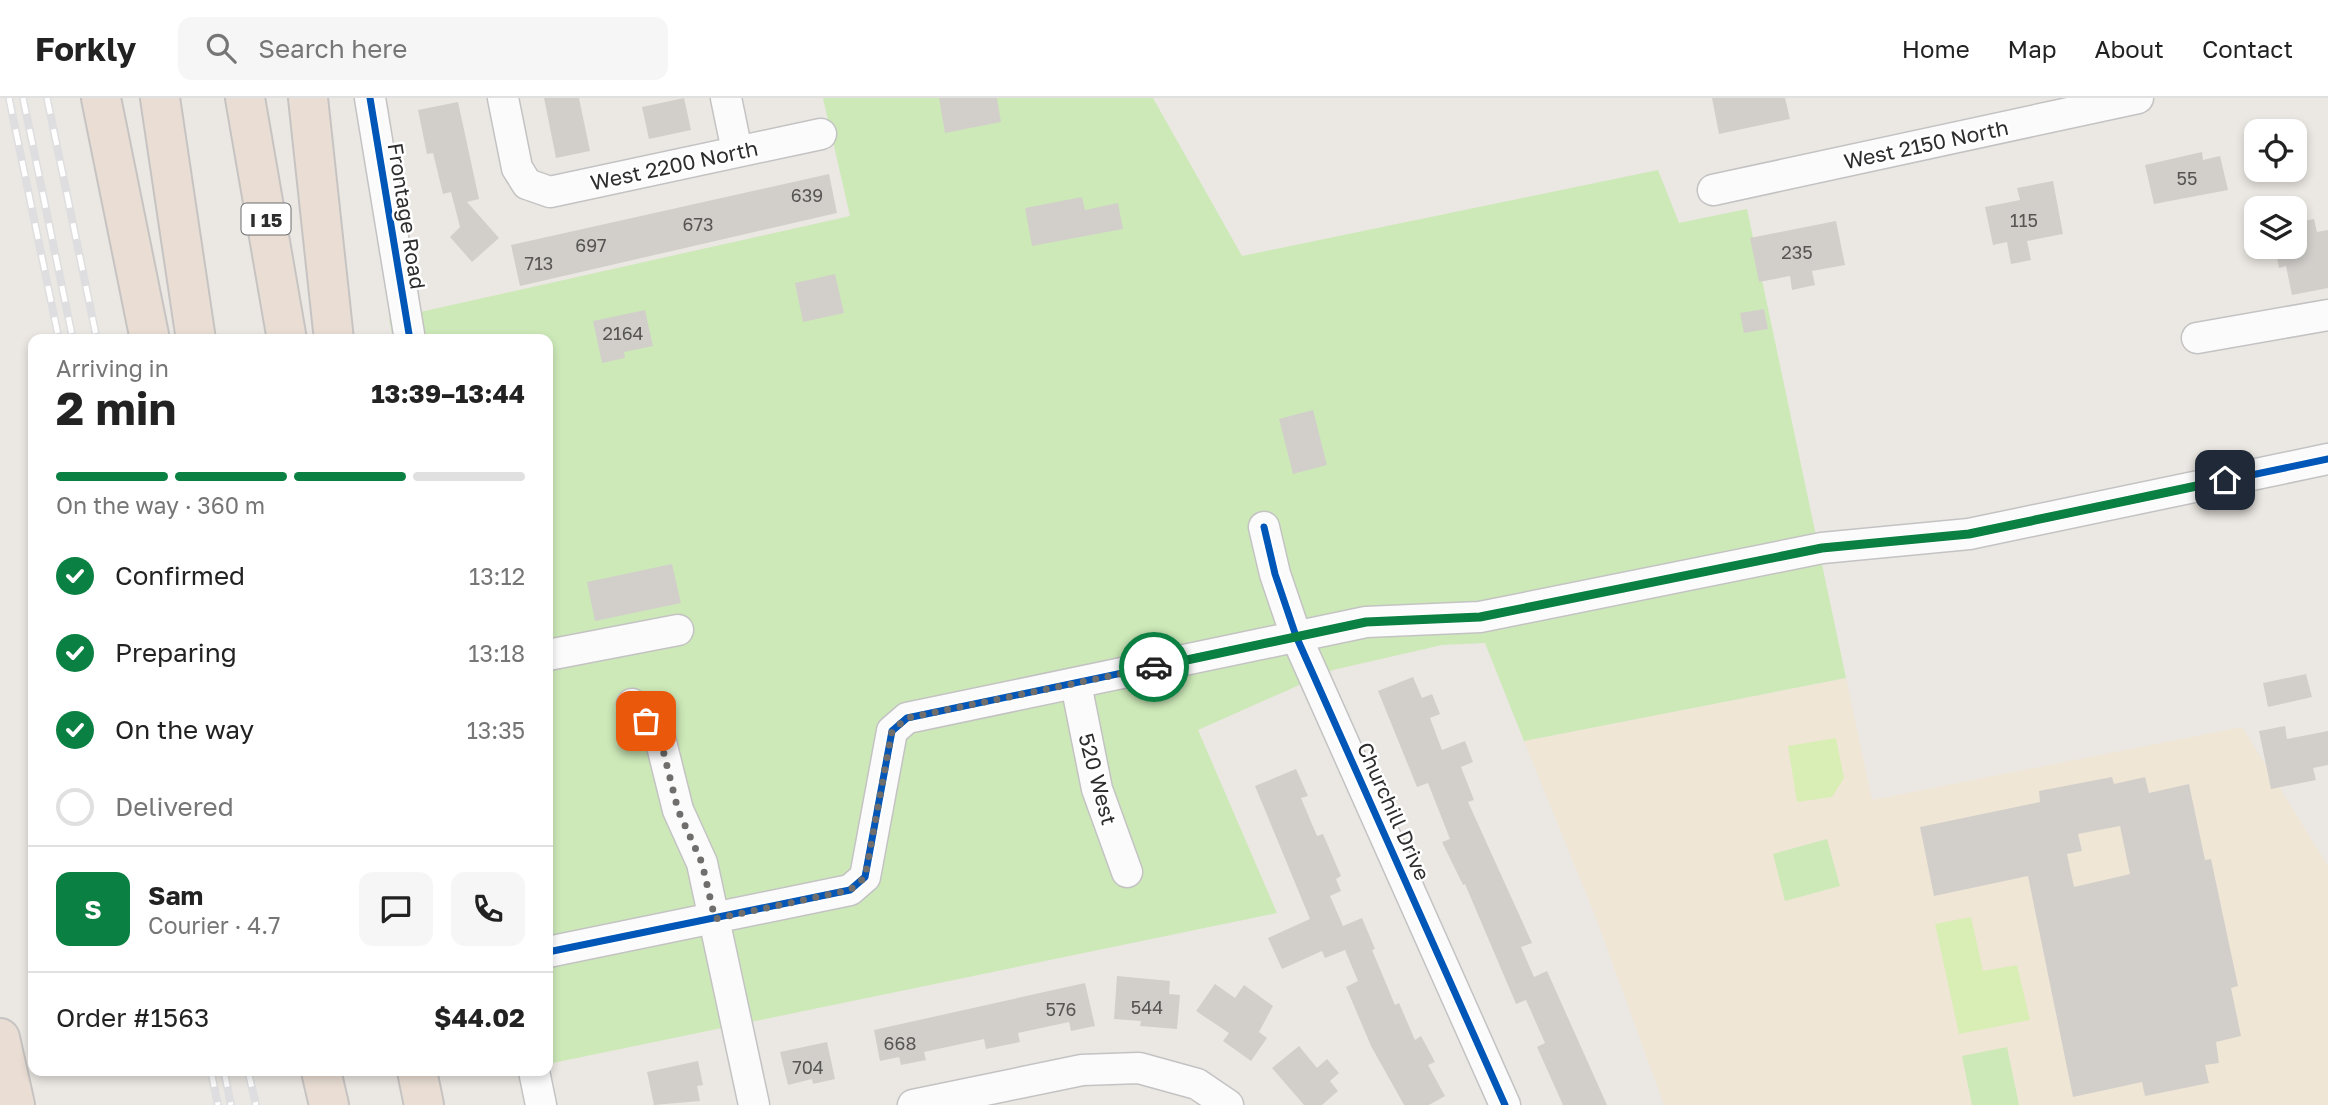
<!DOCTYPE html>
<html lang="en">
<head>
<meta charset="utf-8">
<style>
	:root { --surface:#fff; --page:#f6f6f6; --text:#222; --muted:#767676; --line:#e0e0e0; --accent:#0b8043 }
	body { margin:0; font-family:"Golos Text",sans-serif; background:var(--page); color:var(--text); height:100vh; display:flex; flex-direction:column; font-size:26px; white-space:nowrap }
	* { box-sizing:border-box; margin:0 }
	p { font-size:23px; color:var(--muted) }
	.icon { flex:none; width:38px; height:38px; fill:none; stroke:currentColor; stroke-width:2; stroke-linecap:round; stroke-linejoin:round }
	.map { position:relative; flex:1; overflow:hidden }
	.panel { position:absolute; left:28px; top:236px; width:525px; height:742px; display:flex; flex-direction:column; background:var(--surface); border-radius:14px; box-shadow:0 4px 10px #0003 }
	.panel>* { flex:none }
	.fabs { position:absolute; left:2244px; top:21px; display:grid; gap:14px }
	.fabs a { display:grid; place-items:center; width:63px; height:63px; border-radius:14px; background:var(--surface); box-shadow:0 4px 10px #0003; font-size:35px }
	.pin { position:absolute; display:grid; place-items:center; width:60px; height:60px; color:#fff; margin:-30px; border-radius:14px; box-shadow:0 4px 10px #0006 }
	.courier { position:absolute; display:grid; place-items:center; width:70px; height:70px; margin:-35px; border:5px solid #0b8043; border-radius:50%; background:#fff; color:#222; box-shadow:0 2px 9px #0007 }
	.headline em { font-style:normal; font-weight:700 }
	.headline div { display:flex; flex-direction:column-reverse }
	.headline { display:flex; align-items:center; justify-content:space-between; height:119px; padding:0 28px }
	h1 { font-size:46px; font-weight:700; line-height:52px }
	.bar { display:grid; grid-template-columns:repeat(4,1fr); gap:10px 7px; align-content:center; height:84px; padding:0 28px }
	.bar i { height:9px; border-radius:5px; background:var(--line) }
	.bar .on { background:var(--accent) }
	.bar p { grid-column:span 4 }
	.line { display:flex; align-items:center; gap:18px; padding:0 28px; border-top:2px solid var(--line) }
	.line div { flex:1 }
	.round { display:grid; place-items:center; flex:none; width:74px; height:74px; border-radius:14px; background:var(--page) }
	ol { padding:0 28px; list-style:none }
	li { display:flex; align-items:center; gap:21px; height:77px }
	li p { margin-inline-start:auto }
	li .icon { padding:7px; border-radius:50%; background:var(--accent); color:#fff; stroke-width:4 }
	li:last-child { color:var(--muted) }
	li i { width:38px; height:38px; border:4px solid var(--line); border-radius:50% }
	header { display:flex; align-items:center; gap:42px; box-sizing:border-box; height:98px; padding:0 35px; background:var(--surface); border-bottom:2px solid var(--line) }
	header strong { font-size:33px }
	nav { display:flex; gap:38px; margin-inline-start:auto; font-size:24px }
	.search { width:490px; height:63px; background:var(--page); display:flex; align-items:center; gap:18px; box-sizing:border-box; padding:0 24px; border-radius:14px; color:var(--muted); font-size:26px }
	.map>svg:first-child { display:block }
	.education { fill:#efe6d6 }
	.green { fill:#cde9b8 }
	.pitch { fill:#d9eeb5 }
	.building { fill:#d2cfcb; fill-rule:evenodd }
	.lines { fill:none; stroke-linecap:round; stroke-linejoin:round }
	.minor-casing { stroke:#c4c3c3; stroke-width:33 }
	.highway-casing { stroke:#c6c4c3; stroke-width:42 }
	.minor { stroke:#fcfbfb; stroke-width:30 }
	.highway { stroke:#eaded4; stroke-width:38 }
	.rail-casing { stroke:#dedee0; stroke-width:8 }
	.rail { stroke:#fff; stroke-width:5; stroke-dasharray:16; stroke-linecap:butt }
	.cycleway-casing { stroke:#fff; stroke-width:11 }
	.cycleway { stroke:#0057b8; stroke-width:7 }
	.done { stroke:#706e6c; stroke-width:7; stroke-dasharray:0 12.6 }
	.route { stroke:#0b8043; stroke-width:9 }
	.labels { text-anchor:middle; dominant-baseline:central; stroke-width:5; stroke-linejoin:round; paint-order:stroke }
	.number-label { font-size:18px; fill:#575655 }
	.shield { fill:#fff; stroke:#6c6c6c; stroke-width:2 }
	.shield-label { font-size:19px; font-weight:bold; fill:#2d2d2d }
	.street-label { font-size:21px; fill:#2d2d2d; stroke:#fff }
</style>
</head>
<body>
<header>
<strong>Forkly</strong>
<div class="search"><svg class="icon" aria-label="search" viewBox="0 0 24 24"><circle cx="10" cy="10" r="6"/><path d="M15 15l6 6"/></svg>Search here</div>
<nav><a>Home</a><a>Map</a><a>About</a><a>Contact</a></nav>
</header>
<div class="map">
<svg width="2328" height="1007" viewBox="0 0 2328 1007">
	<rect width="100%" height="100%" fill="#ebe7e2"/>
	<path class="education" d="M1846,580L1872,702L2242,629L2328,768V1007H1664L1596,820L1524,643Z"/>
	<path class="green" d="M823,0H1153L1242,158L1658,72L1679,125L1747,111L1846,580L1524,643L1485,545L1442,547L1333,572L1198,632L1277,815L548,966V242L393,241L389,221L850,118Z
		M1827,741L1840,788L1785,803L1773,756Z
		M2007,949L2019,1007H1972L1962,958Z"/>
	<path class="pitch" d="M1836,640L1844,680L1832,699L1797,704L1788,648Z
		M1971,819L1983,873L2017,867L2030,922L1959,936L1935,826Z"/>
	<path class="building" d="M544,0H579L590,53L556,60Z
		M684,0L691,32L649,41L642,9Z
		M939,0H997L1001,24L945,35Z
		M1712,0H1785L1790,21L1719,36Z
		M458,4L479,101L467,104L499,140L472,164L450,139L460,129L451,94L443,96L433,55L427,56L418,12Z
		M2202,54L2203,62L2220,58L2228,92L2154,106L2145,67Z
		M829,76L837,115L520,188L511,147Z
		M2053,83L2063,136L2027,143L2031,162L2011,166L2007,144L1993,147L1985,109L2020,102L2017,90Z
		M1082,99L1085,112L1118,105L1123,131L1032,148L1025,110Z
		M2314,121L2317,134L2328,132V190L2292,197L2286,168L2279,170L2275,149H2294V125Z
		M1836,123L1845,167L1812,173L1815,187L1792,192L1790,178L1759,184L1750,140Z
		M835,176L844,215L803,224L795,185Z
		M1764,211L1768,231L1744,235L1740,215Z
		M645,212L653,248L624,254L625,260L602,265L593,223Z
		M1313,312L1327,367L1293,376L1279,321Z
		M672,466L681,505L595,523L587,484Z
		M2306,576L2312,599L2268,609L2263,585Z
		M1413,579L1422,600L1432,596L1440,616L1430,620L1442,652L1465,643L1473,664L1461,669L1474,702L1468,704L1532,845L1521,849L1534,879L1547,873L1607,1007H1563L1537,949L1545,945L1526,902L1516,906L1465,786L1463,787L1442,744L1450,741L1428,685L1417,689L1378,593Z
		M2285,628L2287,641L2328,633V667L2313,670L2316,682L2271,691L2259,633Z
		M1296,671L1308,698L1301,700L1317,738L1323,736L1341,778L1336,781L1341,793L1330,798L1343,828L1362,820L1375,851L1372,852L1395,907L1399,905L1415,942L1421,938L1435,964L1428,967L1445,998L1429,1007H1404L1371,948L1346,889L1358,883L1345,852L1325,860L1322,853L1282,871L1268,840L1310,821L1255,688Z
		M2112,679L2114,686L2145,679L2149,695L2189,686L2205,762L2211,761L2238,888L2231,890L2241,938L2216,944L2219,965L2205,967L2209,985L2145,998L2142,984L2073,999L2028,778L1934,798L1920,729L2040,704L2039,693ZM2120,728L2130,776L2074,789L2067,756L2082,753L2078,736Z
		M1117,878L1170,883L1169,896L1180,897L1177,931L1140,928L1141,923L1114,921Z
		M1085,885L1095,928L1071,933L1069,924L1018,935L1020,944L986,951L984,941L924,954L926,962L901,967L899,959L880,963L874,932Z
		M1215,886L1235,900L1244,887L1273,908L1259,934L1267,940L1251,963L1223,943L1229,935L1196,913Z
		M827,944L835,981L813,986L812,981L788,987L780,954Z
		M1299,948L1317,970L1327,961L1339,975L1330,983L1338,993L1322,1007H1304L1272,970Z
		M698,963L703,987L697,988L700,1003L654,1007L647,974Z"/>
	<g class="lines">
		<g class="minor-casing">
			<path id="minor" d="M370,0L410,242
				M503,0L517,70L527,86L550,94L821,36
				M726,0L737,53
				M1713,92L2138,0
				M2197,240L2328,217
				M1264,429L1275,476L1296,538L1505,1007
				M548,557L678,532
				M1076,586L1097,691L1127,774
				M632,606L660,640L678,712L702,765L754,1007
				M548,854L850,792L865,779L892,633L907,620L1366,524L1480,519L1822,450L1969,436L2328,361
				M534,973L541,1007
				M913,1007L1082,972L1139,970L1197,986L1228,1007"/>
		</g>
		<g class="highway-casing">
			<path id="highway" d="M101,0L150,242
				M160,0L196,242
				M245,0L287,242
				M308,0L334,242
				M0,940L15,1007
				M321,973L329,1007
				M417,973L424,1007"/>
		</g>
		<use href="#minor" class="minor"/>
		<use href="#highway" class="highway"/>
		<g class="rail-casing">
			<path id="rail" d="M9,0L59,242
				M23,0L73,242
				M47,0L97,242
				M211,973L218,1007
				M224,973L231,1007
				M248,973L256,1007"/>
		</g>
		<use href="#rail" class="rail"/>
		<g class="cycleway-casing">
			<path id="cycleway" d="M370,0L410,242
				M1264,429L1275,476L1296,538L1505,1007
				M548,854L850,792L865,779L892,633L907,620L1366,524L1480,519L1822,450L1969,436L2328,361"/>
		</g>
		<use href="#cycleway" class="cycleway"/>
	</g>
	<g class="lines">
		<path class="done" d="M646,623L660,640L678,712L702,765L715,821L850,792L865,779L892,633L907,620L1154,569"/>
		<path class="route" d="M1154,569L1366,524L1480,519L1822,450L1969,436L2225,382"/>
	</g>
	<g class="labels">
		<g class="number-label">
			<text x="2187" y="80">55</text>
			<text x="807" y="97">639</text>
			<text x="2024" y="122">115</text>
			<text x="698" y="126">673</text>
			<text x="591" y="147">697</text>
			<text x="1797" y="154">235</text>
			<text x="539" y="165">713</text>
			<text x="623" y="235">2164</text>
			<text x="1147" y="909">544</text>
			<text x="1061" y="911">576</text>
			<text x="900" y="945">668</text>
			<text x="808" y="969">704</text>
		</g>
		<rect class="shield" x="241.5" y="105.5" width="49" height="31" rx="5"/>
		<g class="shield-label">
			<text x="266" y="121">I 15</text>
		</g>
		<g class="street-label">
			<text transform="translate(1926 46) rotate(-12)">West 2150 North</text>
			<text transform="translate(674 67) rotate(-12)">West 2200 North</text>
			<text transform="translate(407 118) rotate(81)">Frontage Road</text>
			<text transform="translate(1098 681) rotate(75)">520 West</text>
			<text transform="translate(1394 713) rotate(66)">Churchill Drive</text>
		</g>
	</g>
</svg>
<div class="fabs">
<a><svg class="icon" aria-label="locate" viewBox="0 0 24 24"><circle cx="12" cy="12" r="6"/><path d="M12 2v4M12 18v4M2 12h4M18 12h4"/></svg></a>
<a><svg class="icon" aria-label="layers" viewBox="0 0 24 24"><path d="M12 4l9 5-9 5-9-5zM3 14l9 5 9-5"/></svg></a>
</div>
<div class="pin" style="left:646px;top:623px;background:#ea580c"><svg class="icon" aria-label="bag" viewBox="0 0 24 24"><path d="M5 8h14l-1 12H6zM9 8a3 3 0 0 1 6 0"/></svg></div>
<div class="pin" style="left:2225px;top:382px;background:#1f2937"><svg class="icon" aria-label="home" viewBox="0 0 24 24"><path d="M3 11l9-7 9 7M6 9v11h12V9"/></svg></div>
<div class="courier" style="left:1154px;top:569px"><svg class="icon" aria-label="car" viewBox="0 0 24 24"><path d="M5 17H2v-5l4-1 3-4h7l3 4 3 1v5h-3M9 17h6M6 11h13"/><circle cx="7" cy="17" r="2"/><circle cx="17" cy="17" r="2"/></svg></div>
<section class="panel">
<div class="headline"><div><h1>2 min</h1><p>Arriving in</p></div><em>13:39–13:44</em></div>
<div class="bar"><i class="on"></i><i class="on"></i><i class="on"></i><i></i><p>On the way · 360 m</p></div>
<ol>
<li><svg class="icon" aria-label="check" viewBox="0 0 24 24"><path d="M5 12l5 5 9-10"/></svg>Confirmed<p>13:12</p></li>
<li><svg class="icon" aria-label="check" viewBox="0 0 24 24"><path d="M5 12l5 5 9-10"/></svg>Preparing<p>13:18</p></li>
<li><svg class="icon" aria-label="check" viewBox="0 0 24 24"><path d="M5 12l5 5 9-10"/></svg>On the way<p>13:35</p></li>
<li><i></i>Delivered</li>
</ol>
<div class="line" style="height:126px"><b class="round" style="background:var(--accent);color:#fff">S</b><div><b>Sam</b><p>Courier · 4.7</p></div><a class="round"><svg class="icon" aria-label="chat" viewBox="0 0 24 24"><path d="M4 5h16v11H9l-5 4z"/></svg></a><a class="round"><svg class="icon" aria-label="phone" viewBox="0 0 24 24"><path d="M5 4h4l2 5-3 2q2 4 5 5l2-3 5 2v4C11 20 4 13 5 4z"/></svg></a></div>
<div class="line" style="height:91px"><div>Order #1563</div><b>$44.02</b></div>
</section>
</div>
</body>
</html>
